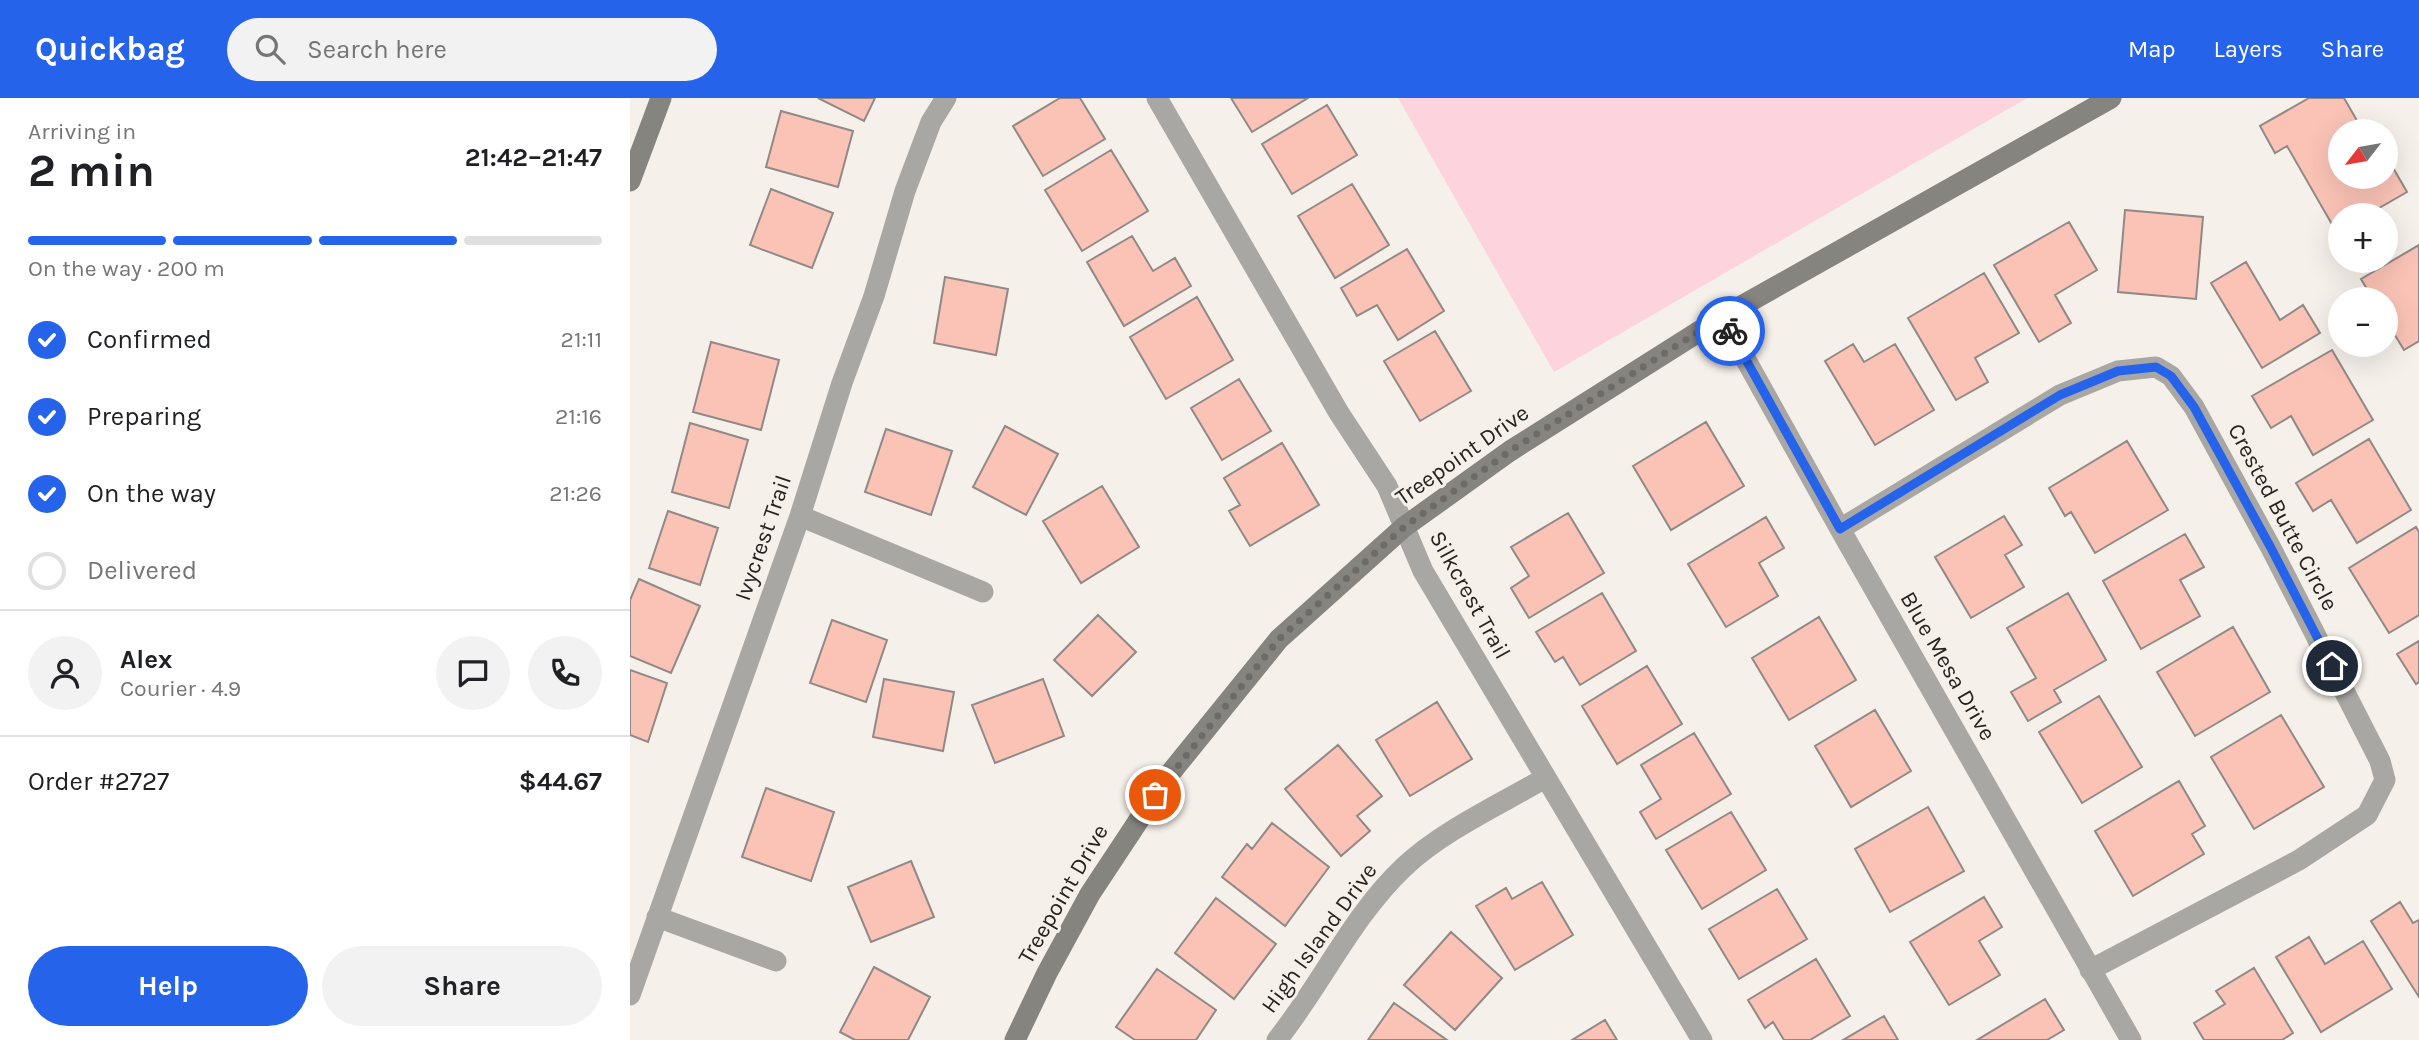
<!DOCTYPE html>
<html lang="en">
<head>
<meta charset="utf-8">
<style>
	:root { --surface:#fff; --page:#f2f2f2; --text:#202124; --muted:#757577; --line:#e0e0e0; --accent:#2563eb }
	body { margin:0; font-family:Karla,sans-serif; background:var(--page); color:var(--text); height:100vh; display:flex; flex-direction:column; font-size:26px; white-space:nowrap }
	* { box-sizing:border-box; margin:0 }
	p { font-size:23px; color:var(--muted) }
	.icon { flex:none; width:38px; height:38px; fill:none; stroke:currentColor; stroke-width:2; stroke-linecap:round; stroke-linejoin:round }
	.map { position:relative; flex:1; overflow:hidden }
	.drawer { display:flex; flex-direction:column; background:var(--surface); width:630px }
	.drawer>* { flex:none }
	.needle { width:46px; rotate:239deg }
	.controls { position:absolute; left:1698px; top:21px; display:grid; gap:14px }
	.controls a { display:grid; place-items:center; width:70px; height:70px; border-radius:50%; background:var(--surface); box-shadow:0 7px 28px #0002; font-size:35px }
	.pin { position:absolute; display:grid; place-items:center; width:60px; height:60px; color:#fff; margin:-30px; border:4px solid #fff; border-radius:50%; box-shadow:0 2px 7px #0007 }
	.courier { position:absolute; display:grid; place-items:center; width:70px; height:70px; margin:-35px; border:5px solid #2563eb; border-radius:50%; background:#fff; color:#222; box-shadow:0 2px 9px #0007 }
	.overview em { font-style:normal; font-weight:700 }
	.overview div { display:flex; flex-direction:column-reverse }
	.overview { display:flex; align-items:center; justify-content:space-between; height:119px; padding:0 28px }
	h1 { font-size:46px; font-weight:700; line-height:52px }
	.bar { display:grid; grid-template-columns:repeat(4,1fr); gap:10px 7px; align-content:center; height:84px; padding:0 28px }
	.bar i { height:9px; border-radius:5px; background:var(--line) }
	.bar .current { background:var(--accent) }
	.bar p { grid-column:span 4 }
	.line { display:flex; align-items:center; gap:18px; padding:0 28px; border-top:2px solid var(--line) }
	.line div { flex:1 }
	.round { display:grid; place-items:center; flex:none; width:74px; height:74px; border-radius:37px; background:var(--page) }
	ol { padding:0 28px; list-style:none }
	li { display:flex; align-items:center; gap:21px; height:77px }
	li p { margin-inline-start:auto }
	li .icon { padding:7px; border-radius:50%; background:var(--accent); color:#fff; stroke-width:4 }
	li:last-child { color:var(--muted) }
	li i { width:38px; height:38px; border:4px solid var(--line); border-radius:50% }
	.cta { display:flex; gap:14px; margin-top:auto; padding:14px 28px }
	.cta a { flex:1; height:80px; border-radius:42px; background:var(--accent); color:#fff; font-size:28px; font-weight:700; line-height:80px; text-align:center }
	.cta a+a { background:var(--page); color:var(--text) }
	header { display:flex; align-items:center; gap:42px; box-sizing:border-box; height:98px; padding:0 35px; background:var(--accent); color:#fff }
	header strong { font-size:33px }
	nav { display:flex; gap:38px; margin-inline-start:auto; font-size:24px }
	.search { width:490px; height:63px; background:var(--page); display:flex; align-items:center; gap:18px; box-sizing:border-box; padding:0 24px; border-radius:38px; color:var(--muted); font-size:26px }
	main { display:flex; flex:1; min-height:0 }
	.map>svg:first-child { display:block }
	.green { fill:#fdd3de }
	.building { fill:#fac3b6; stroke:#918987; stroke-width:2 }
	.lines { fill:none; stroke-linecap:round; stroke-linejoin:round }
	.street { stroke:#a8a7a4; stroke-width:21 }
	.secondary { stroke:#85847f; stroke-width:21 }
	.done { stroke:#6e6a67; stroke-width:7; stroke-dasharray:0 12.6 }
	.route { stroke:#2563eb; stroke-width:9 }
	.labels { text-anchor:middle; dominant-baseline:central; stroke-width:6; stroke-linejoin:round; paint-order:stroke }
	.street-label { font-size:23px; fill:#252220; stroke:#f6f0ea }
</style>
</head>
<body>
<header>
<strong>Quickbag</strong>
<div class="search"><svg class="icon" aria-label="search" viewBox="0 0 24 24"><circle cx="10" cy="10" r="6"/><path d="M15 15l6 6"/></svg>Search here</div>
<nav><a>Map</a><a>Layers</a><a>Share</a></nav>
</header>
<main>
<section class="drawer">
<div class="overview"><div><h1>2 min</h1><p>Arriving in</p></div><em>21:42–21:47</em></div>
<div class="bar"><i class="current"></i><i class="current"></i><i class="current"></i><i></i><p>On the way · 200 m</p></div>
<ol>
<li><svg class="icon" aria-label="check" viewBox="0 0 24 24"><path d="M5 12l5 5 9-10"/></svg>Confirmed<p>21:11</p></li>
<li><svg class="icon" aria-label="check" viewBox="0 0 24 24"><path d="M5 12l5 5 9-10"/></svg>Preparing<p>21:16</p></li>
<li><svg class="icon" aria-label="check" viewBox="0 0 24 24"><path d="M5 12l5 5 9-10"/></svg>On the way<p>21:26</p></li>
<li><i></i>Delivered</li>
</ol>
<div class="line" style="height:126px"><a class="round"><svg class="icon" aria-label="person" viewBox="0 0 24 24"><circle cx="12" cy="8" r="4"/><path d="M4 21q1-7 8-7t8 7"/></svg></a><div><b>Alex</b><p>Courier · 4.9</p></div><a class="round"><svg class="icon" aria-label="chat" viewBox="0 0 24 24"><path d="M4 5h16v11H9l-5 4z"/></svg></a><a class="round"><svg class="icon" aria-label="phone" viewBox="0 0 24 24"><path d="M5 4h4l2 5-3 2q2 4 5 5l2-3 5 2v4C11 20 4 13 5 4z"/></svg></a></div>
<div class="line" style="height:91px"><div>Order #2727</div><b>$44.67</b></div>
<div class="cta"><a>Help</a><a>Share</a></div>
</section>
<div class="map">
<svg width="1789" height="942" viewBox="0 0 1789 942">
	<rect width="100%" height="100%" fill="#f6f0ea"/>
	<path class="green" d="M768,0H1397L924,274Z"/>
	<path class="building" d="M188,0H245L234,23Z
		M430,0H450L475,41L413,78L383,28Z
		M601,0H678L622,34Z
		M1679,0H1714L1733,33H1710V79H1755V62L1758,61L1777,94L1737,117H1710V133L1707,135L1657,48L1645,55L1630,28Z
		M697,7L727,57L662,96L632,46Z
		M151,13L223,33L208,89L136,69Z
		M481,52L518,113L452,153L415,92Z
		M722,86L759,147L705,180L668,118Z
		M141,91L203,115L182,170L120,147Z
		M1495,112L1573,119L1566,201L1488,194Z
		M1439,124L1467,172L1425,197L1441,225L1409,244L1364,167Z
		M502,138L523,173L545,160L561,188L494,228L457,164Z
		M1789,147V243L1774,252L1755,221V201H1743L1731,181Z
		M777,151L814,213L768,242L747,207L727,218L711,190Z
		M1616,164L1650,222L1673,207L1690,235L1632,270L1581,185Z
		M1354,175L1389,235L1345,260L1358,284L1326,302L1278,220Z
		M315,179L378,191L366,257L304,245Z
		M567,199L603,262L536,301L500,239Z
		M805,233L841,293L790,323L754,263Z
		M81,244L149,262L131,332L63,314Z
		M1223,246L1234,264L1265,246L1304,312L1245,347L1195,263Z
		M1702,252L1743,322L1683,357L1661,318L1641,330L1622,298Z
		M609,281L641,333L592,362L561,310Z
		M1076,324L1114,388L1041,432L1003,368Z
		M60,325L118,342L99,410L42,394Z
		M375,328L428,356L396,417L343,389Z
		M256,331L322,353L301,417L235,394Z
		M1739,341L1781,412L1727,445L1701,402L1683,413L1666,385Z
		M1497,343L1538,412L1465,455L1441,414L1435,418L1419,390Z
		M652,345L689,407L620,448L599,413L610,407L594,380Z
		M472,388L509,449L451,485L413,423Z
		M38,413L88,430L70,487L19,470Z
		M938,415L974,475L899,520L881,490L899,478L881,449Z
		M1374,418L1392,447L1375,457L1394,489L1341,520L1305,459Z
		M1136,419L1154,450L1129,465L1148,498L1096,529L1058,466Z
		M1786,429L1789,434V517L1759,535L1719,470Z
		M1555,436L1574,469L1550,482L1570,518L1511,551L1473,483Z
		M9,481L70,508L41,575L0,558V502Z
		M972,495L1006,553L950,587L933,559L925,564L906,534Z
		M1438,495L1476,562L1424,592L1431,604L1398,623L1381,594L1406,580L1377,530Z
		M468,517L506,554L462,598L424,562Z
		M1189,519L1226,582L1159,622L1122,560Z
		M202,522L257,542L236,604L180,585Z
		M1603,529L1640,594L1565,638L1527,574Z
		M1789,543V584L1786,586L1767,556Z
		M1017,568L1052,626L987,666L952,608Z
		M0,572L37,585L18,644L0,637Z
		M254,581L324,594L313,653L243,639Z
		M413,581L434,638L365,665L342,607Z
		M1469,598L1512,669L1452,705L1409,634Z
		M807,604L842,661L780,698L746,642Z
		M1245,612L1281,673L1221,709L1185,648Z
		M1651,617L1694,689L1624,731L1581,659Z
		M1064,635L1101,696L1026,741L1010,714L1031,701L1011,667Z
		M708,647L752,698L727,718L740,733L711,758L655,691Z
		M1549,683L1575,728L1562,736L1574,756L1503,798L1465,733Z
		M136,690L204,714L181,783L112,759Z
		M1298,709L1334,773L1260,814L1225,751Z
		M1101,714L1136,772L1072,811L1036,752Z
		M642,725L699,769L655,828L592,779L617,746L622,751Z
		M281,763L304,819L241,844L218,789Z
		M912,784L943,837L885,872L846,808L876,790L882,801Z
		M1147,791L1177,841L1109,881L1079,831Z
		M1354,799L1372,829L1349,843L1370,877L1319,907L1280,844Z
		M586,800L646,846L604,901L545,855Z
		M1770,804L1783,825L1789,822V899L1741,823Z
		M821,834L872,880L825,932L774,887Z
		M1679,839L1695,866L1733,843L1762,891L1691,934L1646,859Z
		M1186,861L1220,918L1180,942H1154L1143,924L1135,930L1118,902Z
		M244,869L300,899L278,942H225L210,934Z
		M1624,870L1663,935L1652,942H1574L1564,925L1595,906L1586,893Z
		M527,871L586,912L566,942H505L486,929Z
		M1415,901L1434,932L1417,942H1347Z
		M764,905L817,942H738Z
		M1254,918L1268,942H1213Z
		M975,922L987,942H942Z"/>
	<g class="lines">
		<path class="street" d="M527,0L709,315L757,388L793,473L1072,942
			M1092,219L1210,431L1501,942
			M170,418L353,494
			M1210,431L1430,297L1488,273L1526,269L1541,278L1564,309L1641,450L1750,663L1755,682L1737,717L1669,762L1460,872
			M27,819L146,863
			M0,897L170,418L212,285L244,198L275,93L301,24L316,0
			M647,942C691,887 722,818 774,769C812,733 869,707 915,680"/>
		<path class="secondary" d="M0,83L31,0
			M385,942L417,875L460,796L538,678L649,541L774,429L880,353L1092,219L1481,0"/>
	</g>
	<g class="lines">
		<path class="done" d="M525,697L649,541L774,429L880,353L1092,219L1100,233"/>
		<path class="route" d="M1100,233L1210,431L1430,297L1488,273L1526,269L1541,278L1564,309L1641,450L1702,568"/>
	</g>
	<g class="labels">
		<g class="street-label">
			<text transform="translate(832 357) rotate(-35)">Treepoint Drive</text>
			<text transform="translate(1653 419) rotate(62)">Crested Butte Circle</text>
			<text transform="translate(133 440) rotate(-71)">Ivycrest Trail</text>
			<text transform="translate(840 497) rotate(61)">Silkcrest Trail</text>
			<text transform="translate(1318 568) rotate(60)">Blue Mesa Drive</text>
			<text transform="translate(433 796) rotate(-60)">Treepoint Drive</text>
			<text transform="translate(689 840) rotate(-54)">High Island Drive</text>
		</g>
	</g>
</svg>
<div class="controls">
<a><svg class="needle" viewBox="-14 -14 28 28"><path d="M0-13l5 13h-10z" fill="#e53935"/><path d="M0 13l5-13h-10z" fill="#757577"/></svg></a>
<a>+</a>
<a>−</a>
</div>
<div class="pin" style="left:525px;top:697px;background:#ea580c"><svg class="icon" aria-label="bag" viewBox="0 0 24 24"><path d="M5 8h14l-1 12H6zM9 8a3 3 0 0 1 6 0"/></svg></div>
<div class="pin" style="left:1702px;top:568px;background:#1f2937"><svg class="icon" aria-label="home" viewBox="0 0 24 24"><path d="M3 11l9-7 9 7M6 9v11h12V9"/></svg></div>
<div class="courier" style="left:1100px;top:233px"><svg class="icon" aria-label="bike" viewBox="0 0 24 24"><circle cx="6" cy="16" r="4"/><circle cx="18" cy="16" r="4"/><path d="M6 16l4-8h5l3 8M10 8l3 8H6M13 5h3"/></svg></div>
</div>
</main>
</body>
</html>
